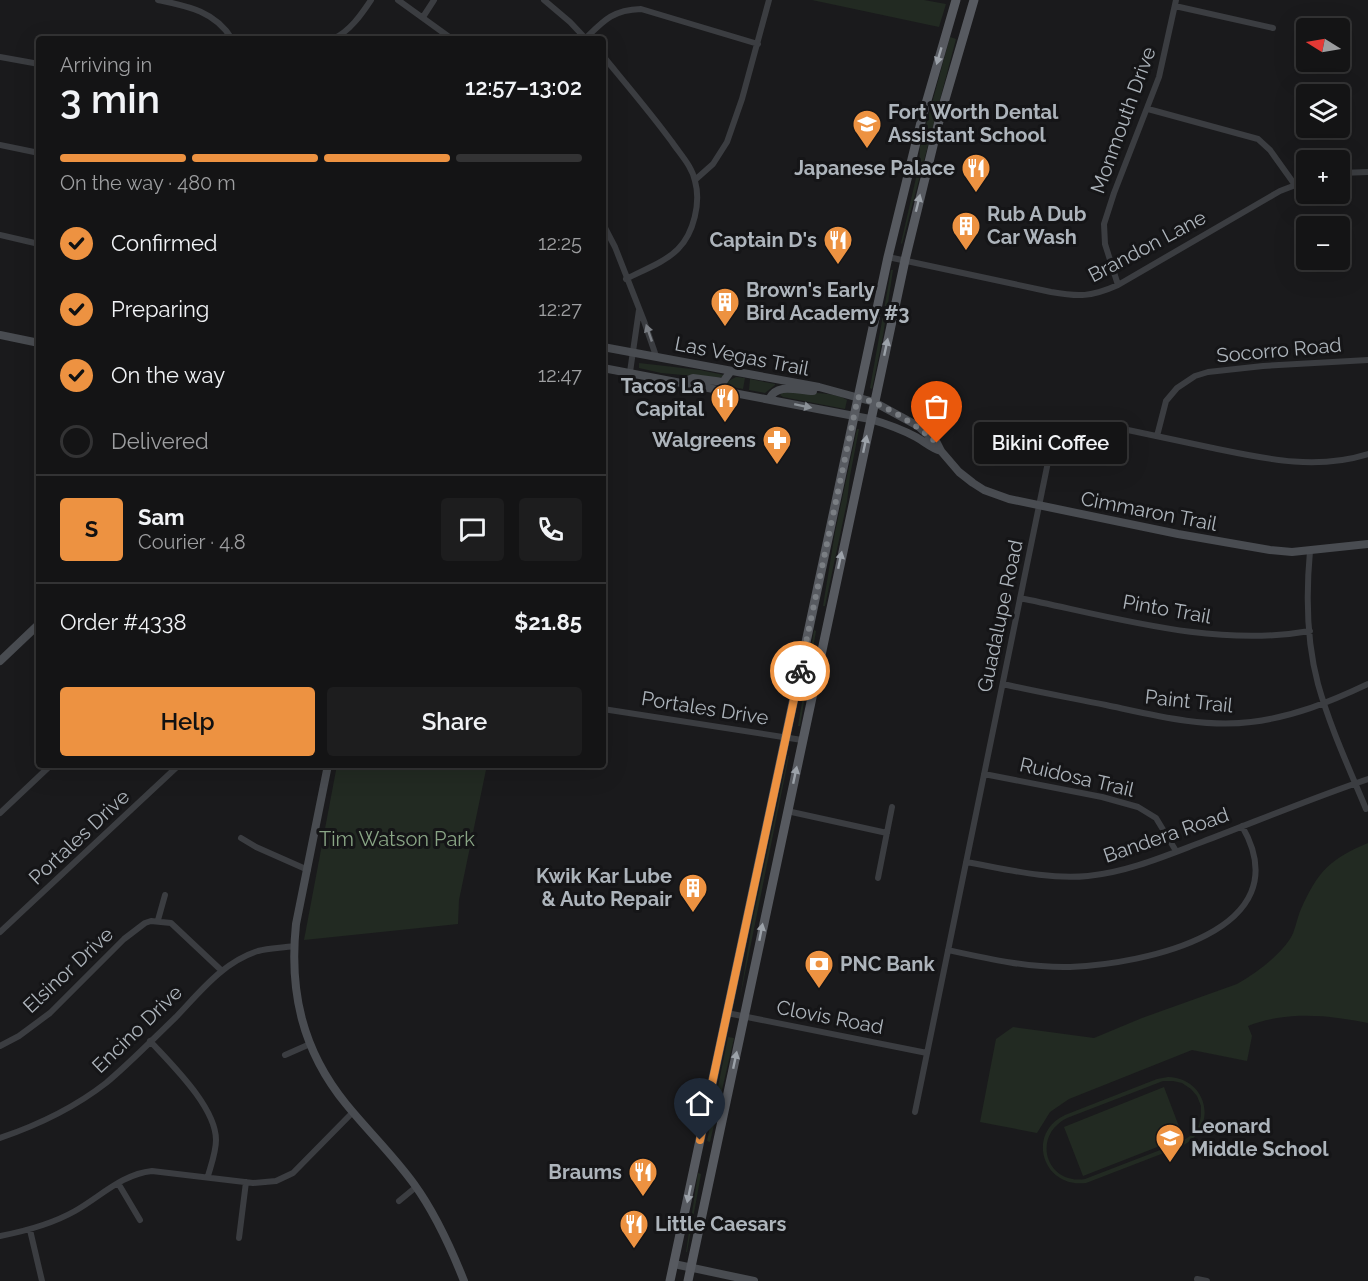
<!DOCTYPE html>
<html lang="en">
<head>
<meta charset="utf-8">
<style>
	:root { --surface:#141415; --page:#1d1d1e; --text:#f1f3f6; --muted:#9d9ea0; --line:#333334; --accent:#ed9241 }
	body { margin:0; font-family:Raleway,sans-serif; background:var(--page); color:var(--text); height:100vh; display:flex; flex-direction:column; font-size:22px; white-space:nowrap }
	* { box-sizing:border-box; margin:0 }
	p { font-size:20px; color:var(--muted) }
	.icon { flex:none; width:33px; height:33px; fill:none; stroke:currentColor; stroke-width:2; stroke-linecap:round; stroke-linejoin:round }
	.map { position:relative; flex:1; overflow:hidden }
	.side { position:absolute; left:36px; top:36px; width:570px; height:732px; display:flex; flex-direction:column; background:var(--surface); border-radius:6px; box-shadow:0 6px 24px #0002,0 0 0 2px var(--line) }
	.side>* { flex:none }
	.needle { width:39px; rotate:281deg }
	.fabs { position:absolute; left:1296px; top:18px; display:grid; gap:12px }
	.fabs a { display:grid; place-items:center; width:54px; height:54px; border-radius:6px; background:var(--surface); box-shadow:0 6px 24px #0002,0 0 0 2px var(--line); font-size:30px }
	.pin { position:absolute; display:grid; place-items:center; width:51px; height:51px; color:#fff; margin:-62px -26px; border-radius:50% 50% 50% 0; rotate:-45deg; box-shadow:0 0 6px #0007 }
	.pin .icon { rotate:45deg }
	.courier { position:absolute; display:grid; place-items:center; width:60px; height:60px; margin:-30px; border:4px solid #ed9241; border-radius:50%; background:#fff; color:#222; box-shadow:0 2px 8px #0007 }
	.bubble { position:absolute; height:42px; border-radius:6px; background:var(--surface); box-shadow:0 6px 24px #0002,0 0 0 2px var(--line); font-size:20px; font-weight:600; line-height:42px; text-align:center }
	.headline em { font-style:normal; font-weight:600 }
	.headline div { display:flex; flex-direction:column-reverse }
	.headline { display:flex; align-items:center; justify-content:space-between; height:102px; padding:0 24px }
	h1 { font-size:39px; font-weight:600; line-height:45px }
	.bar { display:grid; grid-template-columns:repeat(4,1fr); gap:9px 6px; align-content:center; height:72px; padding:0 24px }
	.bar i { height:8px; border-radius:4px; background:var(--line) }
	.bar .current { background:var(--accent) }
	.bar p { grid-column:span 4 }
	.line { display:flex; align-items:center; gap:15px; padding:0 24px; border-top:2px solid var(--line) }
	.line div { flex:1 }
	.round { display:grid; place-items:center; flex:none; width:63px; height:63px; border-radius:6px; background:var(--page) }
	ol { padding:0 24px; list-style:none }
	li { display:flex; align-items:center; gap:18px; height:66px }
	li p { margin-inline-start:auto }
	li .icon { padding:6px; border-radius:50%; background:var(--accent); color:#111; stroke-width:4 }
	li:last-child { color:var(--muted) }
	li i { width:33px; height:33px; border:3px solid var(--line); border-radius:50% }
	.primary-button { display:flex; gap:12px; margin-top:auto; padding:12px 24px }
	.primary-button a { flex:1; height:69px; border-radius:6px; background:var(--accent); color:#111; font-size:24px; font-weight:600; line-height:69px; text-align:center }
	.primary-button a+a { background:var(--page); color:var(--text) }
	.map>svg:first-child { display:block }
	.green { fill:#222a22; fill-rule:evenodd }
	.lines { fill:none; stroke-linecap:round; stroke-linejoin:round }
	.street { stroke:#3b3d41; stroke-width:6 }
	.secondary { stroke:#494c51; stroke-width:8 }
	.primary { stroke:#575a60; stroke-width:9 }
	.oneway { fill:#9ca2a9 }
	.oneway2 { fill:#7a7e84 }
	.oneway3 { fill:#8a9096 }
	.done { stroke:#7a7e83; stroke-width:6; stroke-dasharray:0 10.8 }
	.route { stroke:#ed9241; stroke-width:8 }
	.labels { text-anchor:middle; dominant-baseline:central; stroke-width:6; stroke-linejoin:round; paint-order:stroke }
	.poi-label { font-size:20px; font-weight:bold; fill:#adb4bb; stroke:#151517; text-anchor:start }
	.street-label { font-size:20px; fill:#adb4bb; stroke:#151517 }
	.park-label { font-size:20px; fill:#89a585; stroke:#151517 }
</style>
</head>
<body>
<div class="map">
<svg width="1368" height="1281" viewBox="0 0 1368 1281">
	<rect width="100%" height="100%" fill="#1a1a1c"/>
	<path class="green" d="M812,0H924L946,4L939,27Z
		M950,37L956,39L902,244L901,243L919,165L920,147Z
		M891,270H893L883,336L872,389L870,388Z
		M639,363L700,370L724,375L723,377L716,378L661,373L639,368Z
		M736,377L745,378L743,389L721,385Z
		M750,379L775,384V385L765,393L749,390Z
		M783,392C799,393 834,391 847,400L845,409L783,397L780,395Z
		M857,429H859L850,476L847,502L825,606H823L835,532Z
		M814,630L816,631L800,726H798Z
		M788,756H789L740,998L752,923Z
		M337,765H487L459,900L458,924L304,940Z
		M1368,843V1023C1330,1015 1285,1011 1248,1026L1252,1036L1247,1061L1192,1050L1069,1099L1050,1112L1037,1133L980,1122L996,1039L1013,1027L1094,1038L1142,1018L1237,984C1256,973 1277,958 1290,939C1295,932 1297,918 1301,909C1318,871 1330,859 1368,843Z
		M728,1037L734,1038L710,1142L707,1141Z
		M1168,1077C1208,1078 1219,1128 1182,1146L1086,1183C1042,1188 1026,1133 1065,1115L1157,1079ZM1163,1081H1173L1182,1083L1191,1089L1197,1096L1201,1106V1116L1199,1125L1193,1134L1181,1142L1085,1179C1046,1185 1031,1136 1067,1118Z
		M1164,1087L1183,1137L1083,1176L1064,1127Z
		M698,1173L701,1174L687,1252H686Z"/>
	<g class="lines">
		<path class="street" d="M158,0C187,6 215,11 232,39
			M398,0L452,39
			M544,0L570,22L586,39
			M1175,6L1273,28
			M423,17L434,0
			M586,38C604,20 613,10 641,9L758,44
			M333,39C350,31 361,15 371,0
			M603,56C626,84 650,112 672,142C680,154 692,166 695,181C701,202 694,233 678,249C664,263 643,270 626,279
			M0,57L39,64
			M1148,109L1258,139L1270,150L1295,185
			M0,145L39,153
			M1340,173L1368,172
			M695,180L713,164L727,142L742,99L769,0
			M603,224L615,247L644,321L656,356
			M0,235L39,244
			M888,257L1051,292C1079,297 1091,297 1118,285L1280,191L1306,181
			M1118,285L1105,244L1104,224L1114,193L1159,77L1176,0
			M630,372L639,310
			M1157,436L1166,401L1177,388L1195,376L1208,372L1263,366L1368,360
			M1310,551C1306,594 1307,643 1318,684C1330,727 1349,768 1366,809
			M1020,598C1113,617 1215,648 1310,631
			M1003,684C1037,692 1072,698 1106,705C1153,715 1203,728 1251,722C1293,717 1330,702 1368,684
			M603,709L802,740
			M316,765L327,768
			M984,774L1102,797L1138,807L1156,818L1176,851
			M787,811L887,833
			M0,813L51,765
			M241,838L256,847L308,870
			M966,862C1006,869 1048,880 1088,876C1128,872 1165,856 1202,842C1257,821 1312,798 1368,779
			M878,878L892,807
			M158,920L165,895
			M0,932L179,765
			M948,950C989,959 1029,968 1070,967C1143,964 1303,932 1242,826
			M727,1013L927,1053
			M150,1041C171,1064 216,1107 216,1140C216,1152 211,1165 208,1176
			M0,1046L19,1036L50,1013L124,939L145,923L151,921L171,923L222,971
			M285,1055L310,1044
			M915,1112L1049,457C1066,430 1076,422 1109,426C1142,433 1175,440 1208,447C1262,458 1314,471 1368,454
			M0,1138C38,1125 74,1108 106,1083C130,1063 153,1039 176,1017C200,992 223,962 258,951C269,948 282,948 294,946
			M118,1183L140,1220
			M399,1201L416,1187
			M30,1230L42,1281
			M0,1236C26,1231 52,1224 75,1211C100,1197 122,1174 152,1171L253,1183L276,1181L293,1173L353,1112
			M239,1238L246,1182
			M1197,1279L1207,1281"/>
		<path class="secondary" d="M0,335L39,343
			M603,347L819,387L874,402L918,426L937,443L941,451L959,472L973,483L984,490L1009,499L1178,534L1270,550L1292,552L1368,544
			M603,368L870,419C887,424 901,429 916,437C925,442 931,448 941,451
			M682,382L693,378L723,382L731,371
			M769,399C778,382 798,391 813,391
			M0,661L39,624
			M328,765L296,924C289,991 302,1050 346,1104C368,1131 393,1155 414,1184C435,1213 451,1248 464,1281
			M674,1264L754,1281"/>
		<path class="primary" d="M670,1281L888,257L923,114L956,0
			M688,1281L905,260L941,113L974,0"/>
	</g>
	<defs><path id="oneway-solid" d="M-6-.8H1V-3.2L6.5 0L1 3.2V.8H-6Z" transform="scale(1.5)"/></defs>
	<g class="oneway">
		<use href="#oneway-solid" transform="translate(939 56) rotate(106)"/>
		<use href="#oneway-solid" transform="translate(918 203) rotate(-76)"/>
		<use href="#oneway-solid" transform="translate(886 347) rotate(-78)"/>
		<use href="#oneway-solid" transform="translate(865 444) rotate(-78)"/>
		<use href="#oneway-solid" transform="translate(840 560) rotate(-78)"/>
		<use href="#oneway-solid" transform="translate(795 775) rotate(-78)"/>
		<use href="#oneway-solid" transform="translate(761 932) rotate(-79)"/>
		<use href="#oneway-solid" transform="translate(735 1060) rotate(-78)"/>
		<use href="#oneway-solid" transform="translate(689 1194) rotate(102)"/>
	</g>
	<use class="oneway2" href="#oneway-solid" transform="translate(649 333) rotate(-109)"/>
	<use class="oneway3" href="#oneway-solid" transform="translate(803 406) rotate(12)"/>
	<g class="lines">
		<path class="done" d="M800,671L858,397C888,406 914,423 937,443"/>
		<path class="route" d="M700,1140L800,671"/>
	</g>
	<defs>
		<g id="university-pin" transform="scale(1.5)"><path d="M0 17L-7.5 6A9.5 9.5 0 1 1 7.5 6Z" fill="#ed9241" stroke="#151517"/><path d="M0-5L7-2L0 1L-7-2ZM-4 1L0 2.5L4 1V4Q0 6-4 4Z" fill="#fff"/></g>
		<g id="restaurant-pin" transform="scale(1.5)"><path d="M0 17L-7.5 6A9.5 9.5 0 1 1 7.5 6Z" fill="#ed9241" stroke="#151517"/><path d="M-5-6h1v4h1v-4h1v4h1v-4h1v5L-1.5 .5V6h-2V.5L-5-1ZM5-6V6H3V1.5H1.5Q1.5-4 5-6Z" fill="#fff"/></g>
		<g id="building-pin" transform="scale(1.5)"><path d="M0 17L-7.5 6A9.5 9.5 0 1 1 7.5 6Z" fill="#ed9241" stroke="#151517"/><path d="M-4-6H4V6H1V3H-1V6H-4ZM-2.5-4.3h1.7v1.8h-1.7ZM.8-4.3h1.7v1.8H.8ZM-2.5-1h1.7V.8h-1.7ZM.8-1h1.7V.8H.8Z" fill="#fff"/></g>
		<g id="pharmacy-pin" transform="scale(1.5)"><path d="M0 17L-7.5 6A9.5 9.5 0 1 1 7.5 6Z" fill="#ed9241" stroke="#151517"/><path d="M-2-6h4v4h4v4h-4v4h-4v-4h-4v-4h4Z" fill="#fff"/></g>
		<g id="bank-pin" transform="scale(1.5)"><path d="M0 17L-7.5 6A9.5 9.5 0 1 1 7.5 6Z" fill="#ed9241" stroke="#151517"/><path d="M-6-4H6V4H-6ZM0-2.3a2.3 2.3 0 1 0 0 4.6a2.3 2.3 0 1 0 0-4.6Z" fill="#fff"/></g>
		<g id="school-pin" transform="scale(1.5)"><path d="M0 17L-7.5 6A9.5 9.5 0 1 1 7.5 6Z" fill="#ed9241" stroke="#151517"/><path d="M0-5L7-2L0 1L-7-2ZM-4 1L0 2.5L4 1V4Q0 6-4 4Z" fill="#fff"/></g>
	</defs>
	<g fill-rule="evenodd">
		<use href="#university-pin" x="867" y="124"/>
		<use href="#restaurant-pin" x="976" y="168"/>
		<use href="#building-pin" x="966" y="226"/>
		<use href="#restaurant-pin" x="838" y="240"/>
		<use href="#building-pin" x="725" y="302"/>
		<use href="#restaurant-pin" x="725" y="398"/>
		<use href="#pharmacy-pin" x="777" y="440"/>
		<use href="#building-pin" x="693" y="888"/>
		<use href="#bank-pin" x="819" y="964"/>
		<use href="#school-pin" x="1170" y="1138"/>
		<use href="#restaurant-pin" x="643" y="1172"/>
		<use href="#restaurant-pin" x="634" y="1224"/>
	</g>
	<g class="labels">
		<g class="poi-label">
			<text x="888" y="112">Fort Worth Dental<tspan x="888" dy="23">Assistant School</tspan></text>
			<text x="955" y="168" text-anchor="end">Japanese Palace</text>
			<text x="987" y="214">Rub A Dub<tspan x="987" dy="23">Car Wash</tspan></text>
			<text x="817" y="240" text-anchor="end">Captain D's</text>
			<text x="746" y="290">Brown's Early<tspan x="746" dy="23">Bird Academy #3</tspan></text>
			<text x="704" y="386" text-anchor="end">Tacos La<tspan x="704" dy="23">Capital</tspan></text>
			<text x="756" y="440" text-anchor="end">Walgreens</text>
			<text x="672" y="876" text-anchor="end">Kwik Kar Lube<tspan x="672" dy="23">&amp; Auto Repair</tspan></text>
			<text x="840" y="964">PNC Bank</text>
			<text x="1191" y="1126">Leonard<tspan x="1191" dy="23">Middle School</tspan></text>
			<text x="622" y="1172" text-anchor="end">Braums</text>
			<text x="655" y="1224">Little Caesars</text>
		</g>
		<g class="street-label">
			<text transform="translate(1123 120) rotate(-70)">Monmouth Drive</text>
			<text transform="translate(1147 246) rotate(-28)">Brandon Lane</text>
			<text transform="translate(1279 350) rotate(-5)">Socorro Road</text>
			<text transform="translate(742 356) rotate(11)">Las Vegas Trail</text>
			<text transform="translate(1149 511) rotate(11)">Cimmaron Trail</text>
			<text transform="translate(1167 609) rotate(10)">Pinto Trail</text>
			<text transform="translate(1000 616) rotate(-78)">Guadalupe Road</text>
			<text transform="translate(1189 701) rotate(6)">Paint Trail</text>
			<text transform="translate(705 708) rotate(9)">Portales Drive</text>
			<text transform="translate(1077 777) rotate(13)">Ruidosa Trail</text>
			<text transform="translate(1166 835) rotate(-19)">Bandera Road</text>
			<text transform="translate(79 837) rotate(-43)">Portales Drive</text>
			<text transform="translate(68 970) rotate(-43)">Elsinor Drive</text>
			<text transform="translate(830 1017) rotate(11)">Clovis Road</text>
			<text transform="translate(137 1029) rotate(-44)">Encino Drive</text>
		</g>
		<g class="park-label">
			<text x="397" y="839">Tim Watson Park</text>
		</g>
	</g>
</svg>
<div class="fabs">
<a><svg class="needle" viewBox="-14 -14 28 28"><path d="M0-13l5 13h-10z" fill="#e53935"/><path d="M0 13l5-13h-10z" fill="#9d9ea0"/></svg></a>
<a><svg class="icon" aria-label="layers" viewBox="0 0 24 24"><path d="M12 4l9 5-9 5-9-5zM3 14l9 5 9-5"/></svg></a>
<a>+</a>
<a>−</a>
</div>
<div class="pin" style="left:937px;top:443px;background:#ea580c"><svg class="icon" aria-label="bag" viewBox="0 0 24 24"><path d="M5 8h14l-1 12H6zM9 8a3 3 0 0 1 6 0"/></svg></div>
<div class="pin" style="left:700px;top:1140px;background:#1f2937"><svg class="icon" aria-label="home" viewBox="0 0 24 24"><path d="M3 11l9-7 9 7M6 9v11h12V9"/></svg></div>
<div class="courier" style="left:800px;top:671px"><svg class="icon" aria-label="bike" viewBox="0 0 24 24"><circle cx="6" cy="16" r="4"/><circle cx="18" cy="16" r="4"/><path d="M6 16l4-8h5l3 8M10 8l3 8H6M13 5h3"/></svg></div>
<div class="bubble" style="left:974px;top:422px;width:153px">Bikini Coffee</div>
<section class="side">
<div class="headline"><div><h1>3 min</h1><p>Arriving in</p></div><em>12:57–13:02</em></div>
<div class="bar"><i class="current"></i><i class="current"></i><i class="current"></i><i></i><p>On the way · 480 m</p></div>
<ol>
<li><svg class="icon" aria-label="check" viewBox="0 0 24 24"><path d="M5 12l5 5 9-10"/></svg>Confirmed<p>12:25</p></li>
<li><svg class="icon" aria-label="check" viewBox="0 0 24 24"><path d="M5 12l5 5 9-10"/></svg>Preparing<p>12:27</p></li>
<li><svg class="icon" aria-label="check" viewBox="0 0 24 24"><path d="M5 12l5 5 9-10"/></svg>On the way<p>12:47</p></li>
<li><i></i>Delivered</li>
</ol>
<div class="line" style="height:108px"><b class="round" style="background:var(--accent);color:#111">S</b><div><b>Sam</b><p>Courier · 4.8</p></div><a class="round"><svg class="icon" aria-label="chat" viewBox="0 0 24 24"><path d="M4 5h16v11H9l-5 4z"/></svg></a><a class="round"><svg class="icon" aria-label="phone" viewBox="0 0 24 24"><path d="M5 4h4l2 5-3 2q2 4 5 5l2-3 5 2v4C11 20 4 13 5 4z"/></svg></a></div>
<div class="line" style="height:78px"><div>Order #4338</div><b>$21.85</b></div>
<div class="primary-button"><a>Help</a><a>Share</a></div>
</section>
</div>
</body>
</html>
